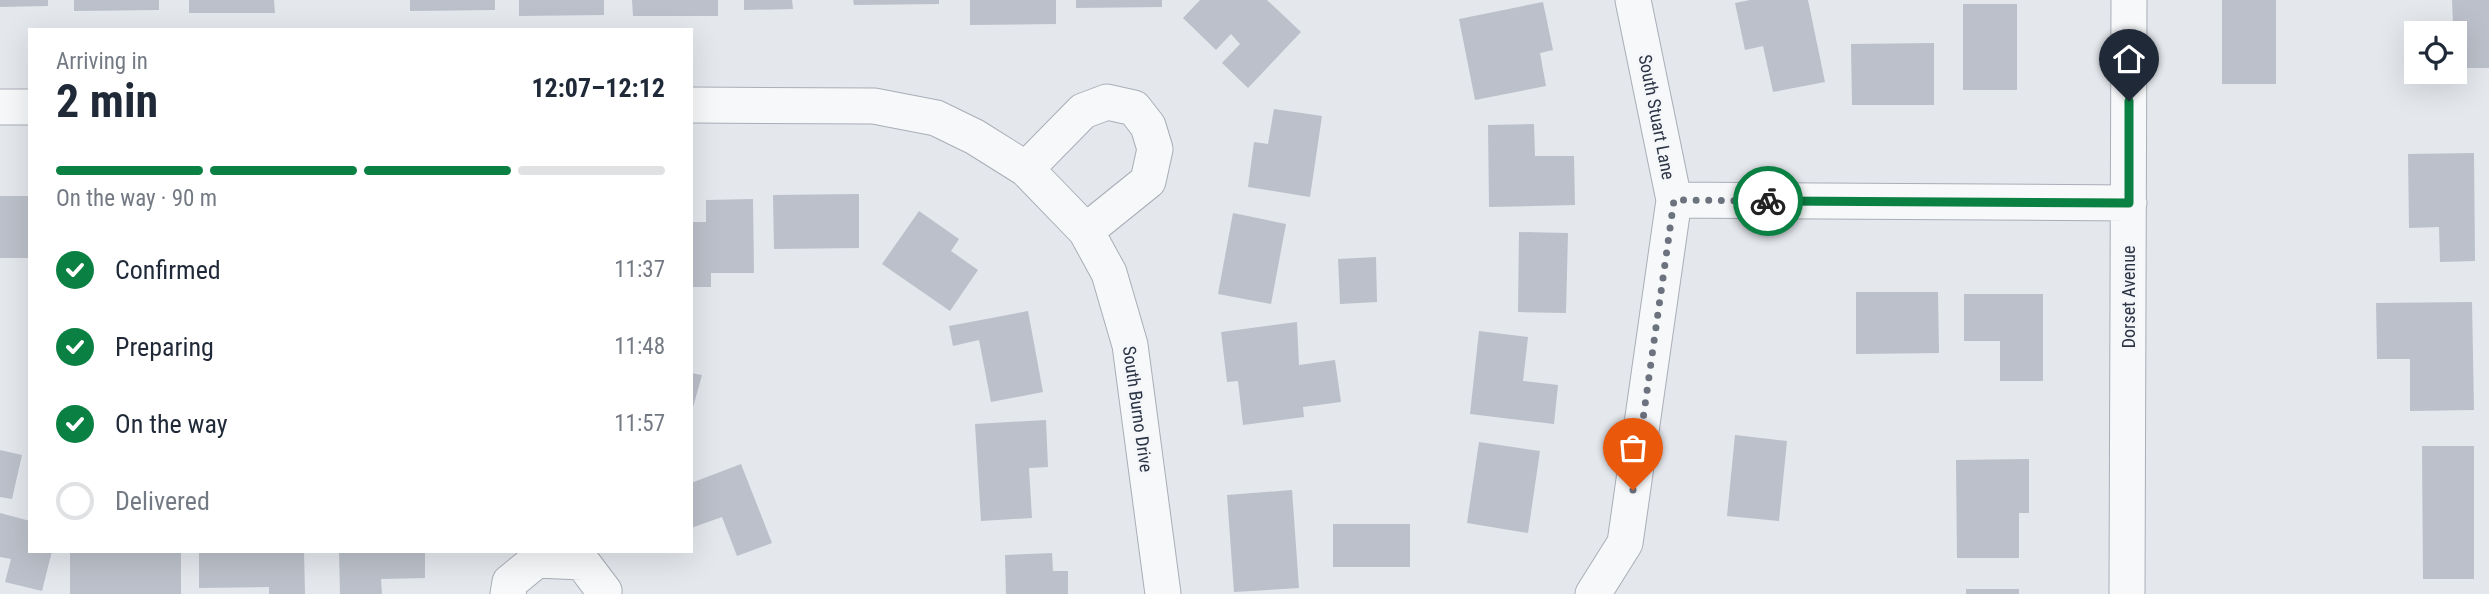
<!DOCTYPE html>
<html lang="en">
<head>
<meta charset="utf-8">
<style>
	:root { --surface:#fff; --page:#f6f6f7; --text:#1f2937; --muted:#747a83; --line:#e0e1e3; --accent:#0b8043 }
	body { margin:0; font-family:"Roboto Condensed",sans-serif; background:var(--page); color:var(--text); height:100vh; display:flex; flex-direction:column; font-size:26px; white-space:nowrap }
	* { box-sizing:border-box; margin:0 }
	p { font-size:23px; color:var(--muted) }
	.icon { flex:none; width:38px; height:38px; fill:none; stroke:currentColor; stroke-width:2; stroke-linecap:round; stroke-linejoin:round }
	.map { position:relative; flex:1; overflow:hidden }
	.sheet { position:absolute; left:28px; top:28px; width:665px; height:525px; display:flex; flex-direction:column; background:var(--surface); border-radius:0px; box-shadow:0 7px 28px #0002 }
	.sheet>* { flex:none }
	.controls { position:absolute; left:2404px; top:21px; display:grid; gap:14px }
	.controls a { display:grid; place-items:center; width:63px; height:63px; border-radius:0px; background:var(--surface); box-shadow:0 7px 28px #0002; font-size:35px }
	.pin { position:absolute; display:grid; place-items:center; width:60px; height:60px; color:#fff; margin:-72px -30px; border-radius:50% 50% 50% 0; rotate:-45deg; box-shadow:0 0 7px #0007 }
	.pin .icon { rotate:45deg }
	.courier { position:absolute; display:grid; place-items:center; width:70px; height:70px; margin:-35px; border:5px solid #0b8043; border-radius:50%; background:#fff; color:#222; box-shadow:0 2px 9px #0007 }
	.head em { font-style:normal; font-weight:700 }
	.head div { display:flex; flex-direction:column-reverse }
	.head { display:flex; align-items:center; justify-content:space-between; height:119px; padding:0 28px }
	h1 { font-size:46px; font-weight:700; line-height:52px }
	.bar { display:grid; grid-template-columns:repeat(4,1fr); gap:10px 7px; align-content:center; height:84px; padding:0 28px }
	.bar i { height:9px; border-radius:5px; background:var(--line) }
	.bar .current { background:var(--accent) }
	.bar p { grid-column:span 4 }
	ol { padding:0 28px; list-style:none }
	li { display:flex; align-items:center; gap:21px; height:77px }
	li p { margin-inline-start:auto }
	li .icon { padding:7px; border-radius:50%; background:var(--accent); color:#fff; stroke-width:4 }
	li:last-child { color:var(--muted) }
	li i { width:38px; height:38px; border:4px solid var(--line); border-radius:50% }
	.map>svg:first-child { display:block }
	.building { fill:#bbc0ca }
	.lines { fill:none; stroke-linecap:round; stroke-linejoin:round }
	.minor-casing { stroke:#a9aeb7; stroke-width:37 }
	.minor { stroke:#f7f8fa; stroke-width:35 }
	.done { stroke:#6c737f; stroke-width:7; stroke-dasharray:0 12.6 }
	.route { stroke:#0b8043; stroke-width:9 }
	.labels { text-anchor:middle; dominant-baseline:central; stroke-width:5; stroke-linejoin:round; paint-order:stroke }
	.street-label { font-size:18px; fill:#2b3445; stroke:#f4f6f9 }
</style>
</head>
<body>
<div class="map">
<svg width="2489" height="594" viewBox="0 0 2489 594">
	<rect width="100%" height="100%" fill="#e4e7ec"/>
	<path class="building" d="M0,0H48V6L0,7Z
		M74,0H159V10L74,11Z
		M189,0H274L275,13H189Z
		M410,0H495V10L410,11Z
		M519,0H604V15L519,16Z
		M632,0H718V16H633Z
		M744,0H792L793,9L744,10Z
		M853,0H939V4L854,5Z
		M970,0H1056V24L970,25Z
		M1076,0H1162V7L1076,8Z
		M1200,0H1267L1301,32L1248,88L1222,63L1240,44L1231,34L1216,50L1183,18Z
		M1750,0H1808L1825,82L1773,92L1763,46L1745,50L1735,3Z
		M2222,0H2276V84H2222Z
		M2452,0H2489V68H2455Z
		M1543,2L1553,50L1540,53L1546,86L1475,100L1459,19Z
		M1963,4H2017V90H1963Z
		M1934,43V105H1852L1851,44Z
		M1274,109L1322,116L1310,197L1248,187L1254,142L1268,144Z
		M1534,124L1535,156H1574L1575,205L1489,207L1488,125Z
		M2474,153L2475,261L2440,262L2439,227L2409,228L2408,154Z
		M859,194V248L774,249L773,195Z
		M0,196H30V258H0Z
		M753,199L754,273H711V287H691V222H706V200Z
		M919,211L959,239L951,251L978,270L950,311L882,264Z
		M1233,213L1286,224L1271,304L1218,294Z
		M1519,232L1568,233L1566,313L1518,312Z
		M1376,257L1377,302L1340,304L1338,259Z
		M1856,292H1938L1939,353L1856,354Z
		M1964,294H2043V381H2000V341H1964Z
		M2472,302L2474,410L2410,411V359H2377L2376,303Z
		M1028,311L1043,392L991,402L979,340L953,346L949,326Z
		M1297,322L1299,365L1335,360L1341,402L1303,407L1304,417L1243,425L1238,381L1227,382L1221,332Z
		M1479,331L1528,337L1523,381L1558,385L1554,424L1470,414Z
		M691,373L702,375L692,411H691Z
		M1046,420L1048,467L1029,468L1032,518L981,521L975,424Z
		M1735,435L1787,441L1779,521L1727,516Z
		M1479,442L1540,451L1528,533L1467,523Z
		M2422,446H2474V579H2423Z
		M0,450L22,455L12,499L0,497Z
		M2029,459V513H2019V558H1957L1956,460Z
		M741,464L772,543L737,556L722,517L691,528V483Z
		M1292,490L1299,588L1234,592L1227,495Z
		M0,513L30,521V551H52L42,591L5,582L11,559L0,557Z
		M1333,524H1410V567H1333Z
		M70,551H181V594H70Z
		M199,551H304L305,594H269V587L199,588Z
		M339,551H425V578L381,579L382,594H340Z
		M1052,553L1053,571H1068V594H1006L1005,555Z
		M1966,589H2019V594H1966Z"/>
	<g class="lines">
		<g class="minor-casing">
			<path id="minor" d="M691,105L874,106L936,118L975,137L1026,169L1086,231L1109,273L1130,345L1163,594
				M0,107H30
				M1026,169L1083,111L1107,102L1134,108L1148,126L1155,149L1148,181L1086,231
				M1674,200L2129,203
				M508,594L510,582L537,560L582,562L604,591L603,594
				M1593,594L1625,543L1674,200L1633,0
				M2127,594L2129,0"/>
		</g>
		<use href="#minor" class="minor"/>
	</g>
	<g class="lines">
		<path class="done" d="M1633,490L1674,200L1768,201"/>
		<path class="route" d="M1768,201L2129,203V101"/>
	</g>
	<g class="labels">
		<g class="street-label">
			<text transform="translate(1657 117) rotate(79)">South Stuart Lane</text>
			<text transform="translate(2128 297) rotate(-90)">Dorset Avenue</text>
			<text transform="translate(1138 409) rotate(82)">South Burno Drive</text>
		</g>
	</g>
</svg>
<div class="controls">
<a><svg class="icon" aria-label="locate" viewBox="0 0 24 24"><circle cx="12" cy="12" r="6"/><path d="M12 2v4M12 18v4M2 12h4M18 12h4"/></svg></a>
</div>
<div class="pin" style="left:1633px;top:490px;background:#ea580c"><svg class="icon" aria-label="bag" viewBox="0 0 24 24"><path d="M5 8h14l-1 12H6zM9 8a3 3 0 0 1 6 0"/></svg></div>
<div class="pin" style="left:2129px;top:101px;background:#1f2937"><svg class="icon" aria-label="home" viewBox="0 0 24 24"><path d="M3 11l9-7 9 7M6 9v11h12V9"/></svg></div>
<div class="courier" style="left:1768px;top:201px"><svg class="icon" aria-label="bike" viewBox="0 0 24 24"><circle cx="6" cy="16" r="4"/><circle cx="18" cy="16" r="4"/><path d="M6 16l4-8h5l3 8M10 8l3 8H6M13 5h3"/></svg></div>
<section class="sheet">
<div class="head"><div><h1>2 min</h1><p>Arriving in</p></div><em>12:07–12:12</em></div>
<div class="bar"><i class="current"></i><i class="current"></i><i class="current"></i><i></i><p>On the way · 90 m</p></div>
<ol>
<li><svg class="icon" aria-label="check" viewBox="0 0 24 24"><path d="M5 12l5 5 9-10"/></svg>Confirmed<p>11:37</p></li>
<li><svg class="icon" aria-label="check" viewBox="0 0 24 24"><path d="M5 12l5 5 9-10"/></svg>Preparing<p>11:48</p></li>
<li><svg class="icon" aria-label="check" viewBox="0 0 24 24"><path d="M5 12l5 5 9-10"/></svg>On the way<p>11:57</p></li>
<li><i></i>Delivered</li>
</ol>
</section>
</div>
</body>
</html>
